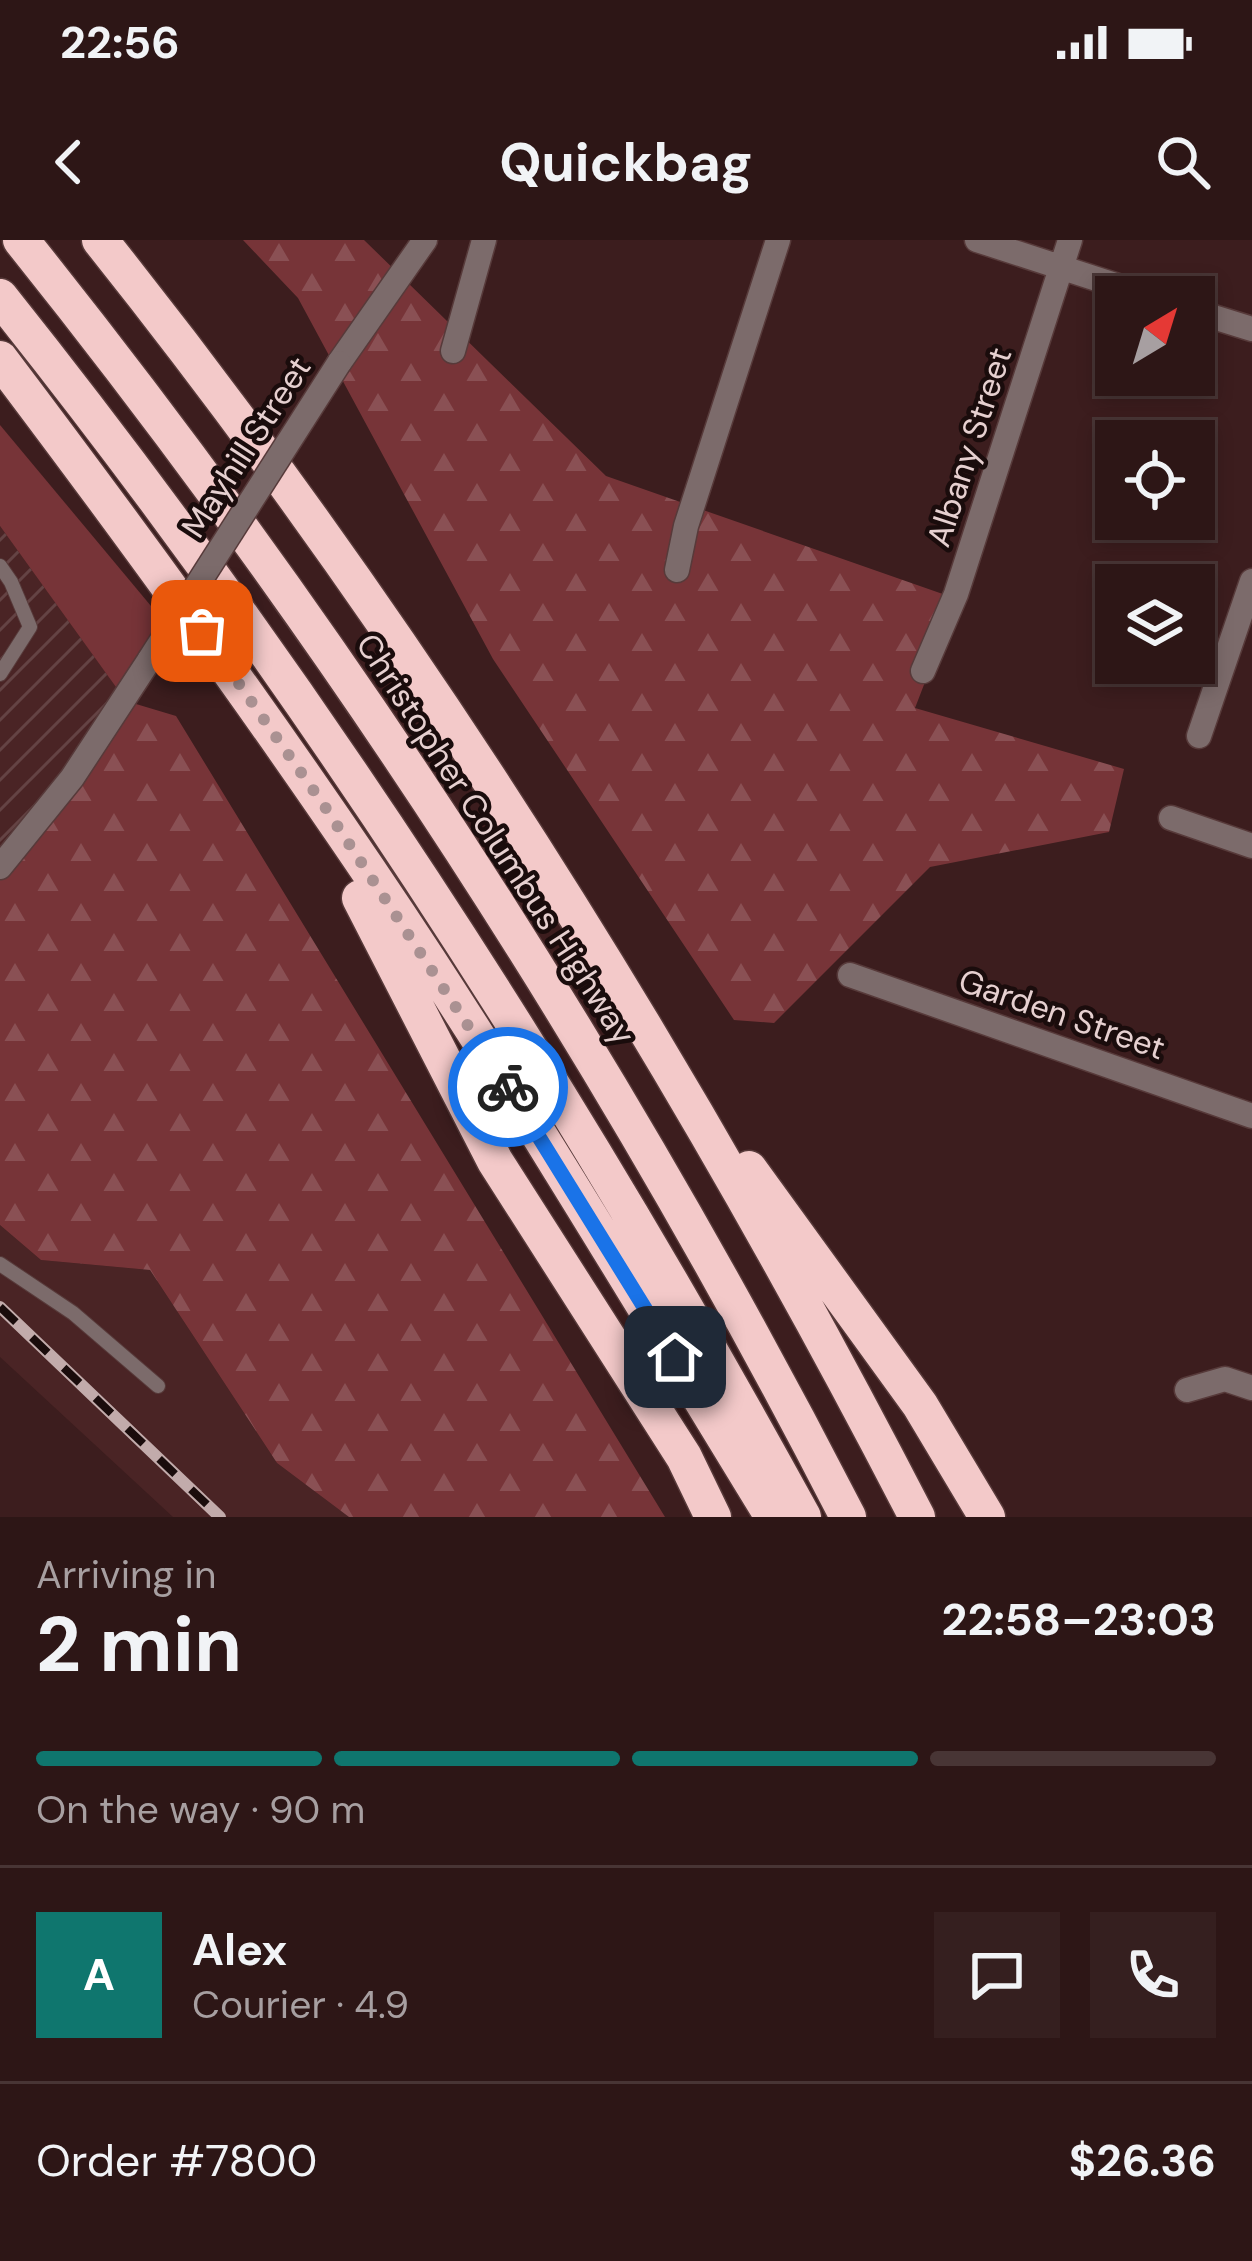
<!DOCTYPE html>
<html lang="en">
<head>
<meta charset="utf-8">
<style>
	:root { --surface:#2d1616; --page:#351f1f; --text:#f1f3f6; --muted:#a79fa1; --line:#483535; --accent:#0f766e }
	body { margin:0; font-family:"DM Sans",sans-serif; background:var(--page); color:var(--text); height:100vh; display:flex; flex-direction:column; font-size:45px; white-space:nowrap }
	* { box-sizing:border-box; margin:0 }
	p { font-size:39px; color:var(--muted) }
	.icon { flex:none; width:66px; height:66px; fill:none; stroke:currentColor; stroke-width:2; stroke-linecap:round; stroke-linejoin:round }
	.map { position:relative; height:1277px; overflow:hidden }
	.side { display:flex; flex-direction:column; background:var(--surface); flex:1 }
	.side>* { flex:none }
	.needle { width:78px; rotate:38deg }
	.controls { position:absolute; left:1095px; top:36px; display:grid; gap:24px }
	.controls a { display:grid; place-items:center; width:120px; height:120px; border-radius:0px; background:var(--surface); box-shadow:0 6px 18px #0003,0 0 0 3px var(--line); font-size:60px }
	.pin { position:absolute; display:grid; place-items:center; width:102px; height:102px; color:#fff; margin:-51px; border-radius:24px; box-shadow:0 6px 18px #0006 }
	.courier { position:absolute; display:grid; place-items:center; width:120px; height:120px; margin:-60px; border:9px solid #1a73e8; border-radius:50%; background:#fff; color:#222; box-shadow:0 3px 15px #0007 }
	.summary em { font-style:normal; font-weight:700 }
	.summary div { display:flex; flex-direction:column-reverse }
	.summary { display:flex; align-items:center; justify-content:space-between; height:204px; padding:0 36px }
	h1 { font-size:78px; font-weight:700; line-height:90px }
	.bar { display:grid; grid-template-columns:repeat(4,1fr); gap:18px 12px; align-content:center; height:144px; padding:0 36px }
	.bar i { height:15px; border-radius:9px; background:var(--line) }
	.bar .selected { background:var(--accent) }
	.bar p { grid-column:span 4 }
	.line { display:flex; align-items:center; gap:30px; padding:0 36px; border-top:3px solid var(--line) }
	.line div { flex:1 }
	.round { display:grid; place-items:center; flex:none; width:126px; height:126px; border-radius:0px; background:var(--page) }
	.status { display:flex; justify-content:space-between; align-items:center; height:84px; padding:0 60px; background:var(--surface); direction:ltr }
	.status svg { height:33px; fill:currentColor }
	header { display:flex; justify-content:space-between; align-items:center; height:156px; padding:0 36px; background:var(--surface); font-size:54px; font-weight:700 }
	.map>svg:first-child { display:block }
	.built { fill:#4a2425 }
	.industrial { fill:url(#industrial-furrows) }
	.grass { fill:#773438 }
	.forest { fill:url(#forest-firs) }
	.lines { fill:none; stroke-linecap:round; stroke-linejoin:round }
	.service-casing { stroke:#573a3a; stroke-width:16 }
	.minor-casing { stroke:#573a3a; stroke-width:27 }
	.motorway-casing { stroke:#573a3a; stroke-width:39 }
	.service { stroke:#7c6b6b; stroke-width:14 }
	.minor { stroke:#7c6b6b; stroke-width:24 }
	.motorway { stroke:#f3c9c9; stroke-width:36 }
	.rail-casing { stroke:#c2abab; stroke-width:12 }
	.rail { stroke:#1a0c0c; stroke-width:8; stroke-dasharray:22; stroke-linecap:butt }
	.minor-bridge-casing { stroke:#573a3a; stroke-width:27; stroke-linecap:butt }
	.minor-bridge { stroke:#7c6b6b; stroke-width:24 }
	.done { stroke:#aa9192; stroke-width:12; stroke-dasharray:0 21.6 }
	.route { stroke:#1a73e8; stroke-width:15 }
	.labels { text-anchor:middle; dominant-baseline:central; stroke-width:9; stroke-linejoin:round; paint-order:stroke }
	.street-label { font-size:33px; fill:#e6d0d0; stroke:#1a0c0c }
</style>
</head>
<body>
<div class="status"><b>22:56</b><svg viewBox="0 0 49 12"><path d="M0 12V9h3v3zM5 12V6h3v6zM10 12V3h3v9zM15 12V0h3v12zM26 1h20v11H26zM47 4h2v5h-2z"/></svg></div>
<header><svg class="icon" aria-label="back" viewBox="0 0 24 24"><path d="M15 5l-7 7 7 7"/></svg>Quickbag<svg class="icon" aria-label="search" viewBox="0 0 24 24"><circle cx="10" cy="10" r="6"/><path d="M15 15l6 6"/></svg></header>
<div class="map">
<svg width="1252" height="1277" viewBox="0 0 1252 1277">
	<defs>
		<pattern id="industrial-furrows" width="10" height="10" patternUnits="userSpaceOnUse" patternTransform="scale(3)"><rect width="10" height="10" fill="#4a2425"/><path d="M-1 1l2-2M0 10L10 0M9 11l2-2" fill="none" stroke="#644344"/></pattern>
		<pattern id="forest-firs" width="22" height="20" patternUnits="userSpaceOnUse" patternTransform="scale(3)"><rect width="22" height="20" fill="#773438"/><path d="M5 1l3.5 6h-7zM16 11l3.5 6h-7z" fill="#8a5054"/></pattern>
	</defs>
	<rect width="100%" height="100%" fill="#3c1d1e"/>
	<path class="built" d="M0,985L41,1020L150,1030L277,1223L349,1277H173L0,1117Z"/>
	<path class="industrial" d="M0,286L126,461L0,625Z"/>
	<path class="grass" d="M0,185L171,390L126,461L0,286Z"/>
	<path class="forest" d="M243,0H364L606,236L957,359L915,468L1124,529L1109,592L930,627L774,783L734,780L493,419L298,58Z
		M126,461L176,476L665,1277H349L277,1223L150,1030L41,1020L0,985V625Z"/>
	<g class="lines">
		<g class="service-casing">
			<path id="service" d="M0,326L11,342L30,387L0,434
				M0,1024L73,1073L158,1146"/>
		</g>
		<g class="minor-casing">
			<path id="minor" d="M977,0L1152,57
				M1194,71L1252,89
				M453,111L484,0
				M339,123L425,0
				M677,330L686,286L778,0
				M923,431L956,354L1070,0
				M1199,496L1252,341
				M1171,578L1252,606
				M0,627L72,538L150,419
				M850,735L1252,876
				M1187,1150L1225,1139L1252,1148"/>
		</g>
		<g class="motorway-casing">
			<path id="motorway" d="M21,0C339,397 616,825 848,1277
				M100,0C416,396 685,827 917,1277
				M0,57C304,438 569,849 803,1277
				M0,119C148,315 293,514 428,720C547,903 659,1091 773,1277
				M360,658L495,921L684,1217L713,1277
				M749,929L920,1165L987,1277"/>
		</g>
		<use href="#service" class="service"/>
		<use href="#minor" class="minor"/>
		<use href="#motorway" class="motorway"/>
		<g class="rail-casing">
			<path id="rail" d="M0,1067L220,1277"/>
		</g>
		<use href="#rail" class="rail"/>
		<g class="minor-bridge-casing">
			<path id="minor-bridge" d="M150,419L339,123"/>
		</g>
		<use href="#minor-bridge" class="minor-bridge"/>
	</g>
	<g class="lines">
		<path class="done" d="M202,391L323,564L508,847"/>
		<path class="route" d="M508,847L675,1117"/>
	</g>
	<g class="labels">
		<g class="street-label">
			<text transform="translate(246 207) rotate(-57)">Mayhill Street</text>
			<text transform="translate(969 207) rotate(-72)">Albany Street</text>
			<text transform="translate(496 599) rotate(57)">Christopher Columbus Highway</text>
			<text transform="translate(1062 774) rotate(19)">Garden Street</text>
		</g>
	</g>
</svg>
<div class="controls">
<a><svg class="needle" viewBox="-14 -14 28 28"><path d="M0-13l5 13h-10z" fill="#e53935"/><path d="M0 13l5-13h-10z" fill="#a79fa1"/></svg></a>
<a><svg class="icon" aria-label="locate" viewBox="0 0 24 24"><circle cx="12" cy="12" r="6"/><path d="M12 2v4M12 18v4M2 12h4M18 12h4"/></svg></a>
<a><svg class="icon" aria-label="layers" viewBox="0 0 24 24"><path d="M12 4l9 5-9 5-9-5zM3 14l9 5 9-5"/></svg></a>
</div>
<div class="pin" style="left:202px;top:391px;background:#ea580c"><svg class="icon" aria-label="bag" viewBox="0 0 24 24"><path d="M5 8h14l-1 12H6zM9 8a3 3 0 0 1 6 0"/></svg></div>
<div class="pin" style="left:675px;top:1117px;background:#1f2937"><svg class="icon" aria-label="home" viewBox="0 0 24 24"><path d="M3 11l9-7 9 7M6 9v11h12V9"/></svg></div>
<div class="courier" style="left:508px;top:847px"><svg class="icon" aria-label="bike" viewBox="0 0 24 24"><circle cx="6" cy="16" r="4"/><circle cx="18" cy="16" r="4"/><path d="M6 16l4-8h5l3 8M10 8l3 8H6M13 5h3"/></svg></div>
</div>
<section class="side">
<div class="summary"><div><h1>2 min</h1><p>Arriving in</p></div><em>22:58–23:03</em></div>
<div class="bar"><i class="selected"></i><i class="selected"></i><i class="selected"></i><i></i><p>On the way · 90 m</p></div>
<div class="line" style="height:216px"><b class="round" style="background:var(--accent);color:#fff">A</b><div><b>Alex</b><p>Courier · 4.9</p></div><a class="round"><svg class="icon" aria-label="chat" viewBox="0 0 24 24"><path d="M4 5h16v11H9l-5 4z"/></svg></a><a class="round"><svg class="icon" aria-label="phone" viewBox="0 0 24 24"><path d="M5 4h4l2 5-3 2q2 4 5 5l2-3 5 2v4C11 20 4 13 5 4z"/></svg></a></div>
<div class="line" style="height:156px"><div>Order #7800</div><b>$26.36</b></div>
</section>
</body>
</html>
